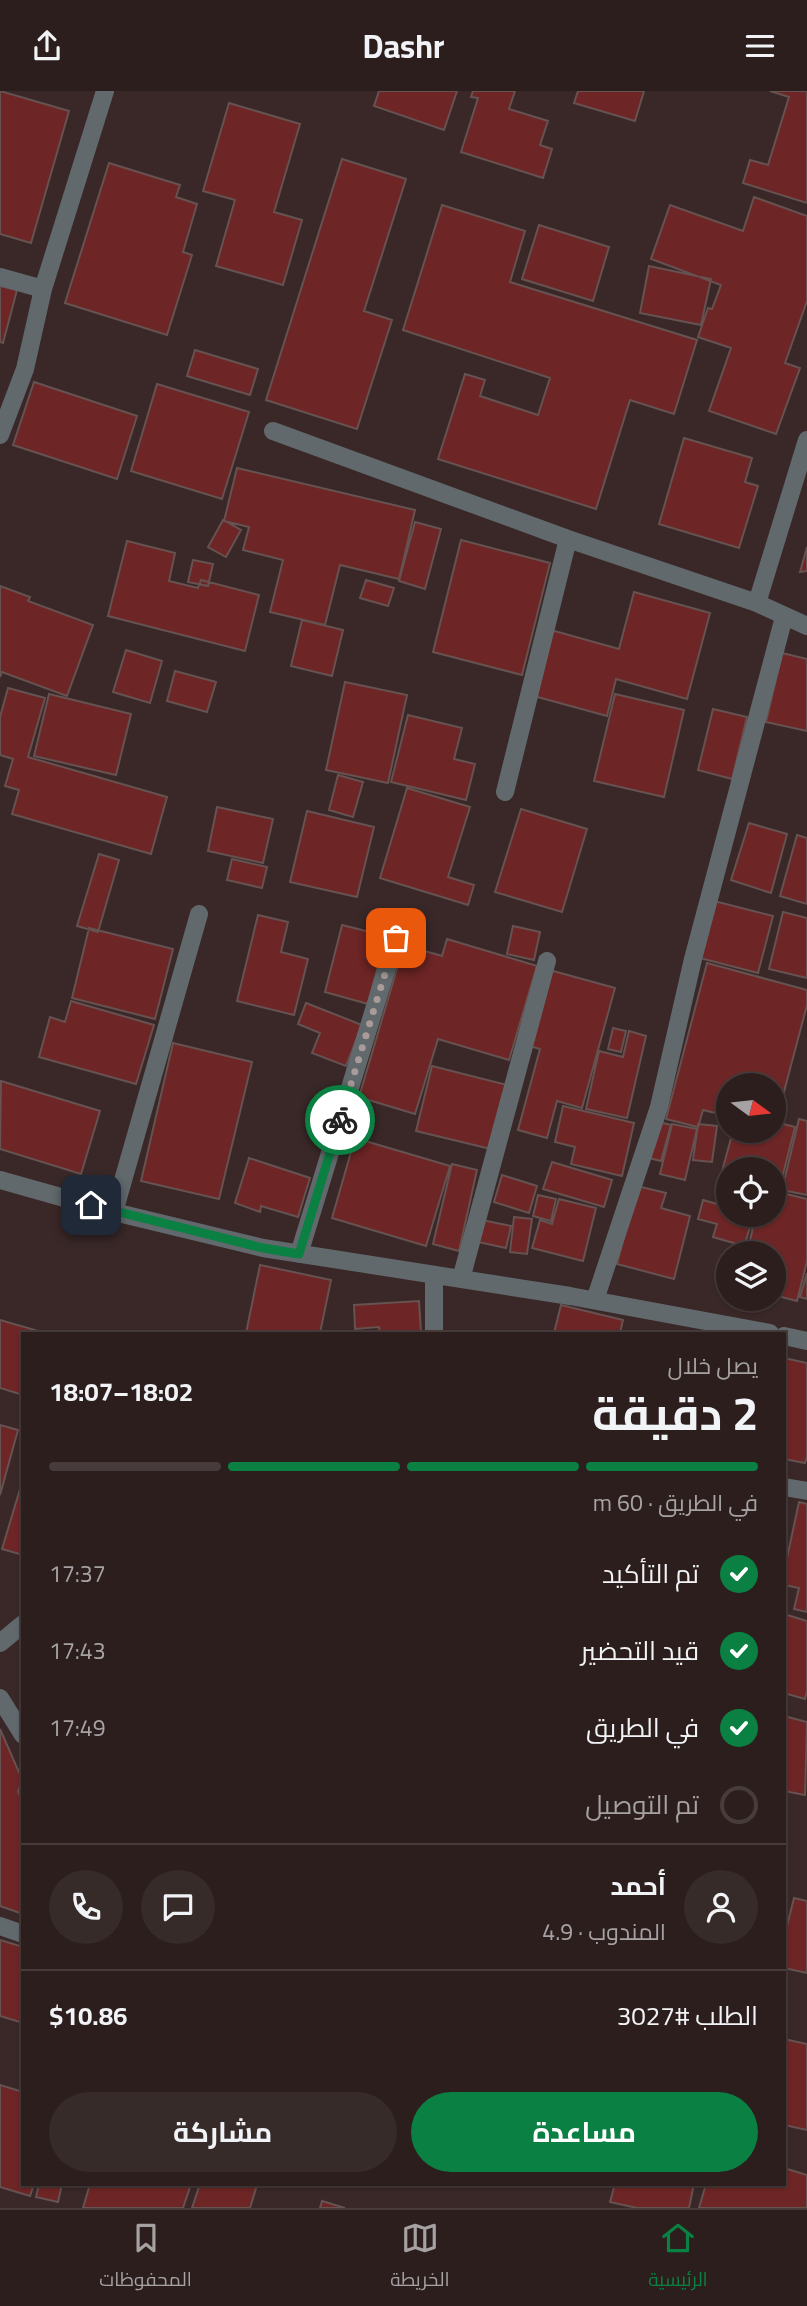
<!DOCTYPE html>
<html lang="ar">
<head>
<meta charset="utf-8">
<style>
	:root { --surface:#2b1e1d; --page:#372b2a; --text:#f1f3f6; --muted:#a6a2a4; --line:#473c3b; --accent:#0b8043 }
	body { margin:0; font-family:Georgia,Cairo,serif; background:var(--page); color:var(--text); direction:rtl; height:100vh; display:flex; flex-direction:column; font-size:26px; white-space:nowrap }
	* { box-sizing:border-box; margin:0 }
	p { font-size:23px; color:var(--muted) }
	.icon { flex:none; width:38px; height:38px; fill:none; stroke:currentColor; stroke-width:2; stroke-linecap:round; stroke-linejoin:round }
	.map { position:relative; flex:1; overflow:hidden; direction:ltr }
	.panel { position:absolute; left:21px; top:1241px; width:765px; height:854px; display:flex; flex-direction:column; background:var(--surface); border-radius:0px; box-shadow:0 2px 5px #0004,0 0 0 2px var(--line); direction:rtl }
	.panel>* { flex:none }
	.needle { width:46px; rotate:105deg }
	.buttons { position:absolute; left:716px; top:982px; display:grid; gap:14px }
	.buttons a { display:grid; place-items:center; width:70px; height:70px; border-radius:50%; background:var(--surface); box-shadow:0 2px 5px #0004,0 0 0 2px var(--line); font-size:35px }
	.pin { position:absolute; display:grid; place-items:center; width:60px; height:60px; color:#fff; margin:-30px; border-radius:14px; box-shadow:0 4px 10px #0006 }
	.courier { position:absolute; display:grid; place-items:center; width:70px; height:70px; margin:-35px; border:5px solid #0b8043; border-radius:50%; background:#fff; color:#222; box-shadow:0 2px 9px #0007 }
	.summary em { font-style:normal; font-weight:700 }
	.summary div { display:flex; flex-direction:column-reverse }
	.summary { display:flex; align-items:center; justify-content:space-between; height:119px; padding:0 28px }
	h1 { font-size:46px; font-weight:700; line-height:52px }
	.bar { display:grid; grid-template-columns:repeat(4,1fr); gap:10px 7px; align-content:center; height:84px; padding:0 28px }
	.bar i { height:9px; border-radius:5px; background:var(--line) }
	.bar .on { background:var(--accent) }
	.bar p { grid-column:span 4 }
	.line { display:flex; align-items:center; gap:18px; padding:0 28px; border-top:2px solid var(--line) }
	.line div { flex:1 }
	.round { display:grid; place-items:center; flex:none; width:74px; height:74px; border-radius:37px; background:var(--page) }
	ol { padding:0 28px; list-style:none }
	li { display:flex; align-items:center; gap:21px; height:77px }
	li p { margin-inline-start:auto }
	li .icon { padding:7px; border-radius:50%; background:var(--accent); color:#fff; stroke-width:4 }
	li:last-child { color:var(--muted) }
	li i { width:38px; height:38px; border:4px solid var(--line); border-radius:50% }
	.button { display:flex; gap:14px; margin-top:auto; padding:14px 28px }
	.button a { flex:1; height:80px; border-radius:42px; background:var(--accent); color:#fff; font-size:28px; font-weight:700; line-height:80px; text-align:center }
	.button a+a { background:var(--page); color:var(--text) }
	header { display:flex; justify-content:space-between; align-items:center; height:91px; padding:0 28px; background:var(--surface); font-size:32px; font-weight:700 }
	.tab-bar { display:flex; justify-content:space-around; align-items:center; height:98px; border-top:2px solid var(--line); background:var(--surface); font-size:19px; color:var(--muted) }
	.tab-bar a { display:grid; justify-items:center; gap:4px }
	.tab-bar .on { color:var(--accent) }
	.map>svg:first-child { display:block }
	.building { fill:#6e2525; stroke:#655251; stroke-width:2 }
	.lines { fill:none; stroke-linecap:round; stroke-linejoin:round }
	.minor { stroke:#61696c; stroke-width:18 }
	.done { stroke:#a99b9a; stroke-width:7; stroke-dasharray:0 12.6 }
	.route { stroke:#0b8043; stroke-width:9 }
</style>
</head>
<body>
<header><svg class="icon" aria-label="menu" viewBox="0 0 24 24"><path d="M4 6h16M4 12h16M4 18h16"/></svg>Dashr<svg class="icon" aria-label="share" viewBox="0 0 24 24"><path d="M12 15V3M7 8l5-5 5 5M5 13v7h14v-7"/></svg></header>
<div class="map">
<svg width="807" height="2117" viewBox="0 0 807 2117">
	<rect width="100%" height="100%" fill="#392827"/>
	<path class="building" d="M0,0L69,20L31,152L0,143Z
		M379,0H457L444,39L374,15Z
		M473,0H515L509,18L548,30L540,54L552,58L543,87L461,61L478,7L471,6Z
		M578,0H644L635,30L574,12Z
		M770,0H807V112L743,92L750,69L768,74L789,6Z
		M229,12L300,33L274,121L302,129L283,194L216,175L235,109L203,100Z
		M342,68L406,88L364,220L392,229L357,338L266,309Z
		M109,72L180,94L176,106L197,113L183,161L192,164L167,244L65,212Z
		M754,106L807,125V210L785,272L800,277L776,343L709,320L731,257L698,246L708,217L712,218L721,194L651,168L670,114L743,140Z
		M442,114L525,140L510,191L697,249L674,323L630,309L596,418L438,368L465,283L485,289L480,305L538,324L550,287L403,239Z
		M539,134L609,156L593,210L522,188Z
		M649,175L711,188L701,234L640,222Z
		M0,195L17,199L3,252L0,251Z
		M195,259L258,278L250,304L187,285Z
		M34,291L137,325L117,388L13,354Z
		M157,293L249,321L222,408L131,380Z
		M684,347L752,367L745,391L758,395L739,457L659,433Z
		M237,377L415,419L399,488L340,474L325,534L270,521L283,469L243,459L249,436L224,430Z
		M223,429L241,439L226,466L208,456Z
		M415,431L441,438L425,498L399,490Z
		M461,449L550,472L522,584L433,561Z
		M127,450L175,462L169,490L198,497L201,489L259,504L245,560L108,525Z
		M807,456V480L800,481Z
		M193,469L213,473L208,495L188,491Z
		M366,489L394,497L388,515L360,507Z
		M0,495L30,506L28,510L93,534L67,605L2,581L0,586Z
		M634,501L710,522L687,608L616,588L607,625L534,605L551,539L619,558Z
		M302,529L343,539L332,585L291,575Z
		M126,559L162,570L150,612L113,601Z
		M782,562L807,568V640L766,631Z
		M175,580L216,591L207,621L167,610Z
		M345,591L407,604L388,692L326,679Z
		M8,597L45,607L28,666L167,706L151,763L12,723L19,699L5,695L13,668L0,664V626Z
		M49,603L131,623L116,684L34,665Z
		M615,603L684,619L664,706L594,690Z
		M713,618L747,626L732,688L698,679Z
		M408,624L462,637L454,668L475,673L466,709L391,691Z
		M338,684L363,691L353,726L329,719Z
		M407,697L470,716L448,786L474,794L468,814L380,787Z
		M217,716L273,728L263,772L208,760Z
		M521,718L587,738L562,821L495,801Z
		M307,720L374,736L357,806L290,791Z
		M749,732L787,743L771,802L731,789Z
		M797,744L807,747V813L780,805Z
		M99,763L119,769L98,841L77,835Z
		M232,768L267,776L262,797L227,789Z
		M714,810L773,825L758,882L700,867Z
		M783,821L807,827V887L769,878Z
		M258,824L288,831L281,861L308,868L294,924L237,910Z
		M342,834L386,845L368,913L325,901Z
		M513,835L540,841L534,869L507,863Z
		M89,837L173,858L155,928L72,907Z
		M447,848L537,875L509,969L438,948L415,1023L359,1006L404,854L442,865Z
		M707,872L807,899V914L776,1031L795,1036L779,1099L774,1097V1078H728V1086L721,1084L733,1040H774V994H728V1025L703,1019L698,1036L666,1028Z
		M546,878L615,897L582,1017L557,1010L547,1047L518,1039L540,958L526,954Z
		M71,910L154,934L136,993L39,966L50,926L65,931Z
		M306,912L362,934L346,975L312,962L320,942L298,933Z
		M613,937L626,940L621,961L608,958Z
		M629,940L646,945L627,1027L586,1018L599,960L623,966Z
		M173,952L252,971L219,1108L141,1090Z
		M432,975L511,995L495,1059L416,1040Z
		M1,990L100,1020L81,1083L0,1058Z
		M563,1015L634,1032L622,1085L571,1073L575,1056L555,1051Z
		M799,1028L807,1030V1104L782,1099Z
		M659,1031L671,1034L661,1070L649,1067Z
		M672,1033L697,1038L685,1089L660,1083Z
		M698,1033L717,1035L712,1071L693,1069Z
		M355,1047L450,1075L426,1155L332,1127Z
		M249,1067L310,1087L298,1126L261,1115L260,1121L235,1112Z
		M552,1071L612,1089L604,1116L543,1098Z
		M452,1073L477,1079L459,1160L433,1153Z
		M502,1084L537,1095L529,1122L494,1111Z
		M637,1095L666,1102L661,1117L690,1125L674,1188L617,1173Z
		M774,1100L807,1108V1170L797,1210L774,1204V1162H747L756,1124H774Z
		M538,1104L556,1108L551,1130L533,1125Z
		M559,1108L596,1117L583,1170L532,1157L540,1129L552,1133Z
		M703,1109L728,1116V1124H754L744,1155L713,1146L717,1133L698,1128Z
		M514,1126L532,1128L527,1163L510,1161Z
		M482,1129L511,1135L506,1157L478,1151Z
		M260,1174L331,1189L320,1242H246Z
		M807,1182V1208L800,1206Z
		M419,1210L421,1242H380L379,1236L355,1238L354,1214Z
		M561,1214L623,1229L620,1242H554Z
		M0,1229L45,1242H23V1304L0,1297Z
		M784,1267L807,1272V1366L805,1372L784,1368Z
		M0,1334L18,1339L0,1404Z
		M23,1388V1464L2,1458Z
		M799,1411L807,1413V1521L794,1518L799,1497L784,1494V1481Z
		M784,1523L807,1530V1600L805,1608L784,1602Z
		M784,1625L807,1631L805,1704L784,1700Z
		M0,1638L22,1688L18,1701L23,1711V1823L0,1815Z
		M794,1807L807,1810V1882L784,1877V1847Z
		M0,1849L23,1856V1932L0,1925Z
		M784,1948L807,1953V2039L784,2034Z
		M0,1994L23,2001V2093H34L30,2105L0,2096Z
		M784,2077L807,2084V2117H699L706,2093H784Z
		M39,2093H62L58,2111L36,2106Z
		M90,2093H191L183,2117H83Z
		M200,2093H253L257,2094L250,2117H192Z
		M615,2093H694L689,2117H637L610,2111Z
		M322,2110L345,2117H320Z"/>
	<g class="lines">
		<path class="minor" d="M0,186L43,198
			M273,340L568,448L757,512L807,535
			M0,344L25,278L43,198L105,0
			M757,512L807,349
			M505,701L568,448
			M0,1089L114,1121L263,1157L570,1205L770,1242
			M114,1121L199,823
			M299,1163L396,847
			M461,1188L547,870
			M595,1209L659,1016L693,868L784,526
			M434,1242V1184
			M784,1245L807,1250
			M784,1396L807,1400
			M0,1552L23,1533
			M0,1607L23,1644
			M0,1835L23,1843"/>
	</g>
	<g class="lines">
		<path class="done" d="M340,1029L396,847"/>
		<path class="route" d="M91,1114L263,1157L299,1163L340,1029"/>
	</g>
</svg>
<div class="buttons">
<a><svg class="needle" viewBox="-14 -14 28 28"><path d="M0-13l5 13h-10z" fill="#e53935"/><path d="M0 13l5-13h-10z" fill="#a6a2a4"/></svg></a>
<a><svg class="icon" aria-label="locate" viewBox="0 0 24 24"><circle cx="12" cy="12" r="6"/><path d="M12 2v4M12 18v4M2 12h4M18 12h4"/></svg></a>
<a><svg class="icon" aria-label="layers" viewBox="0 0 24 24"><path d="M12 4l9 5-9 5-9-5zM3 14l9 5 9-5"/></svg></a>
</div>
<div class="pin" style="left:396px;top:847px;background:#ea580c"><svg class="icon" aria-label="bag" viewBox="0 0 24 24"><path d="M5 8h14l-1 12H6zM9 8a3 3 0 0 1 6 0"/></svg></div>
<div class="pin" style="left:91px;top:1114px;background:#1f2937"><svg class="icon" aria-label="home" viewBox="0 0 24 24"><path d="M3 11l9-7 9 7M6 9v11h12V9"/></svg></div>
<div class="courier" style="left:340px;top:1029px"><svg class="icon" aria-label="bike" viewBox="0 0 24 24"><circle cx="6" cy="16" r="4"/><circle cx="18" cy="16" r="4"/><path d="M6 16l4-8h5l3 8M10 8l3 8H6M13 5h3"/></svg></div>
<section class="panel">
<div class="summary"><div><h1>2 دقيقة</h1><p>يصل خلال</p></div><em>18:02–18:07</em></div>
<div class="bar"><i class="on"></i><i class="on"></i><i class="on"></i><i></i><p>في الطريق · 60 m</p></div>
<ol>
<li><svg class="icon" aria-label="check" viewBox="0 0 24 24"><path d="M5 12l5 5 9-10"/></svg>تم التأكيد<p>17:37</p></li>
<li><svg class="icon" aria-label="check" viewBox="0 0 24 24"><path d="M5 12l5 5 9-10"/></svg>قيد التحضير<p>17:43</p></li>
<li><svg class="icon" aria-label="check" viewBox="0 0 24 24"><path d="M5 12l5 5 9-10"/></svg>في الطريق<p>17:49</p></li>
<li><i></i>تم التوصيل</li>
</ol>
<div class="line" style="height:126px"><a class="round"><svg class="icon" aria-label="person" viewBox="0 0 24 24"><circle cx="12" cy="8" r="4"/><path d="M4 21q1-7 8-7t8 7"/></svg></a><div><b>أحمد</b><p>المندوب · 4.9</p></div><a class="round"><svg class="icon" aria-label="chat" viewBox="0 0 24 24"><path d="M4 5h16v11H9l-5 4z"/></svg></a><a class="round"><svg class="icon" aria-label="phone" viewBox="0 0 24 24"><path d="M5 4h4l2 5-3 2q2 4 5 5l2-3 5 2v4C11 20 4 13 5 4z"/></svg></a></div>
<div class="line" style="height:91px"><div>الطلب #3027</div><b>$10.86</b></div>
<div class="button"><a>مساعدة</a><a>مشاركة</a></div>
</section>
</div>
<nav class="tab-bar">
<a class="on"><svg class="icon" aria-label="home" viewBox="0 0 24 24"><path d="M3 11l9-7 9 7M6 9v11h12V9"/></svg>الرئيسية</a>
<a><svg class="icon" aria-label="map" viewBox="0 0 24 24"><path d="M3 6l6-2 6 2 6-2v14l-6 2-6-2-6 2zM9 4v14M15 6v14"/></svg>الخريطة</a>
<a><svg class="icon" aria-label="saved" viewBox="0 0 24 24"><path d="M7 4h10v16l-5-4-5 4z"/></svg>المحفوظات</a>
</nav>
</body>
</html>
